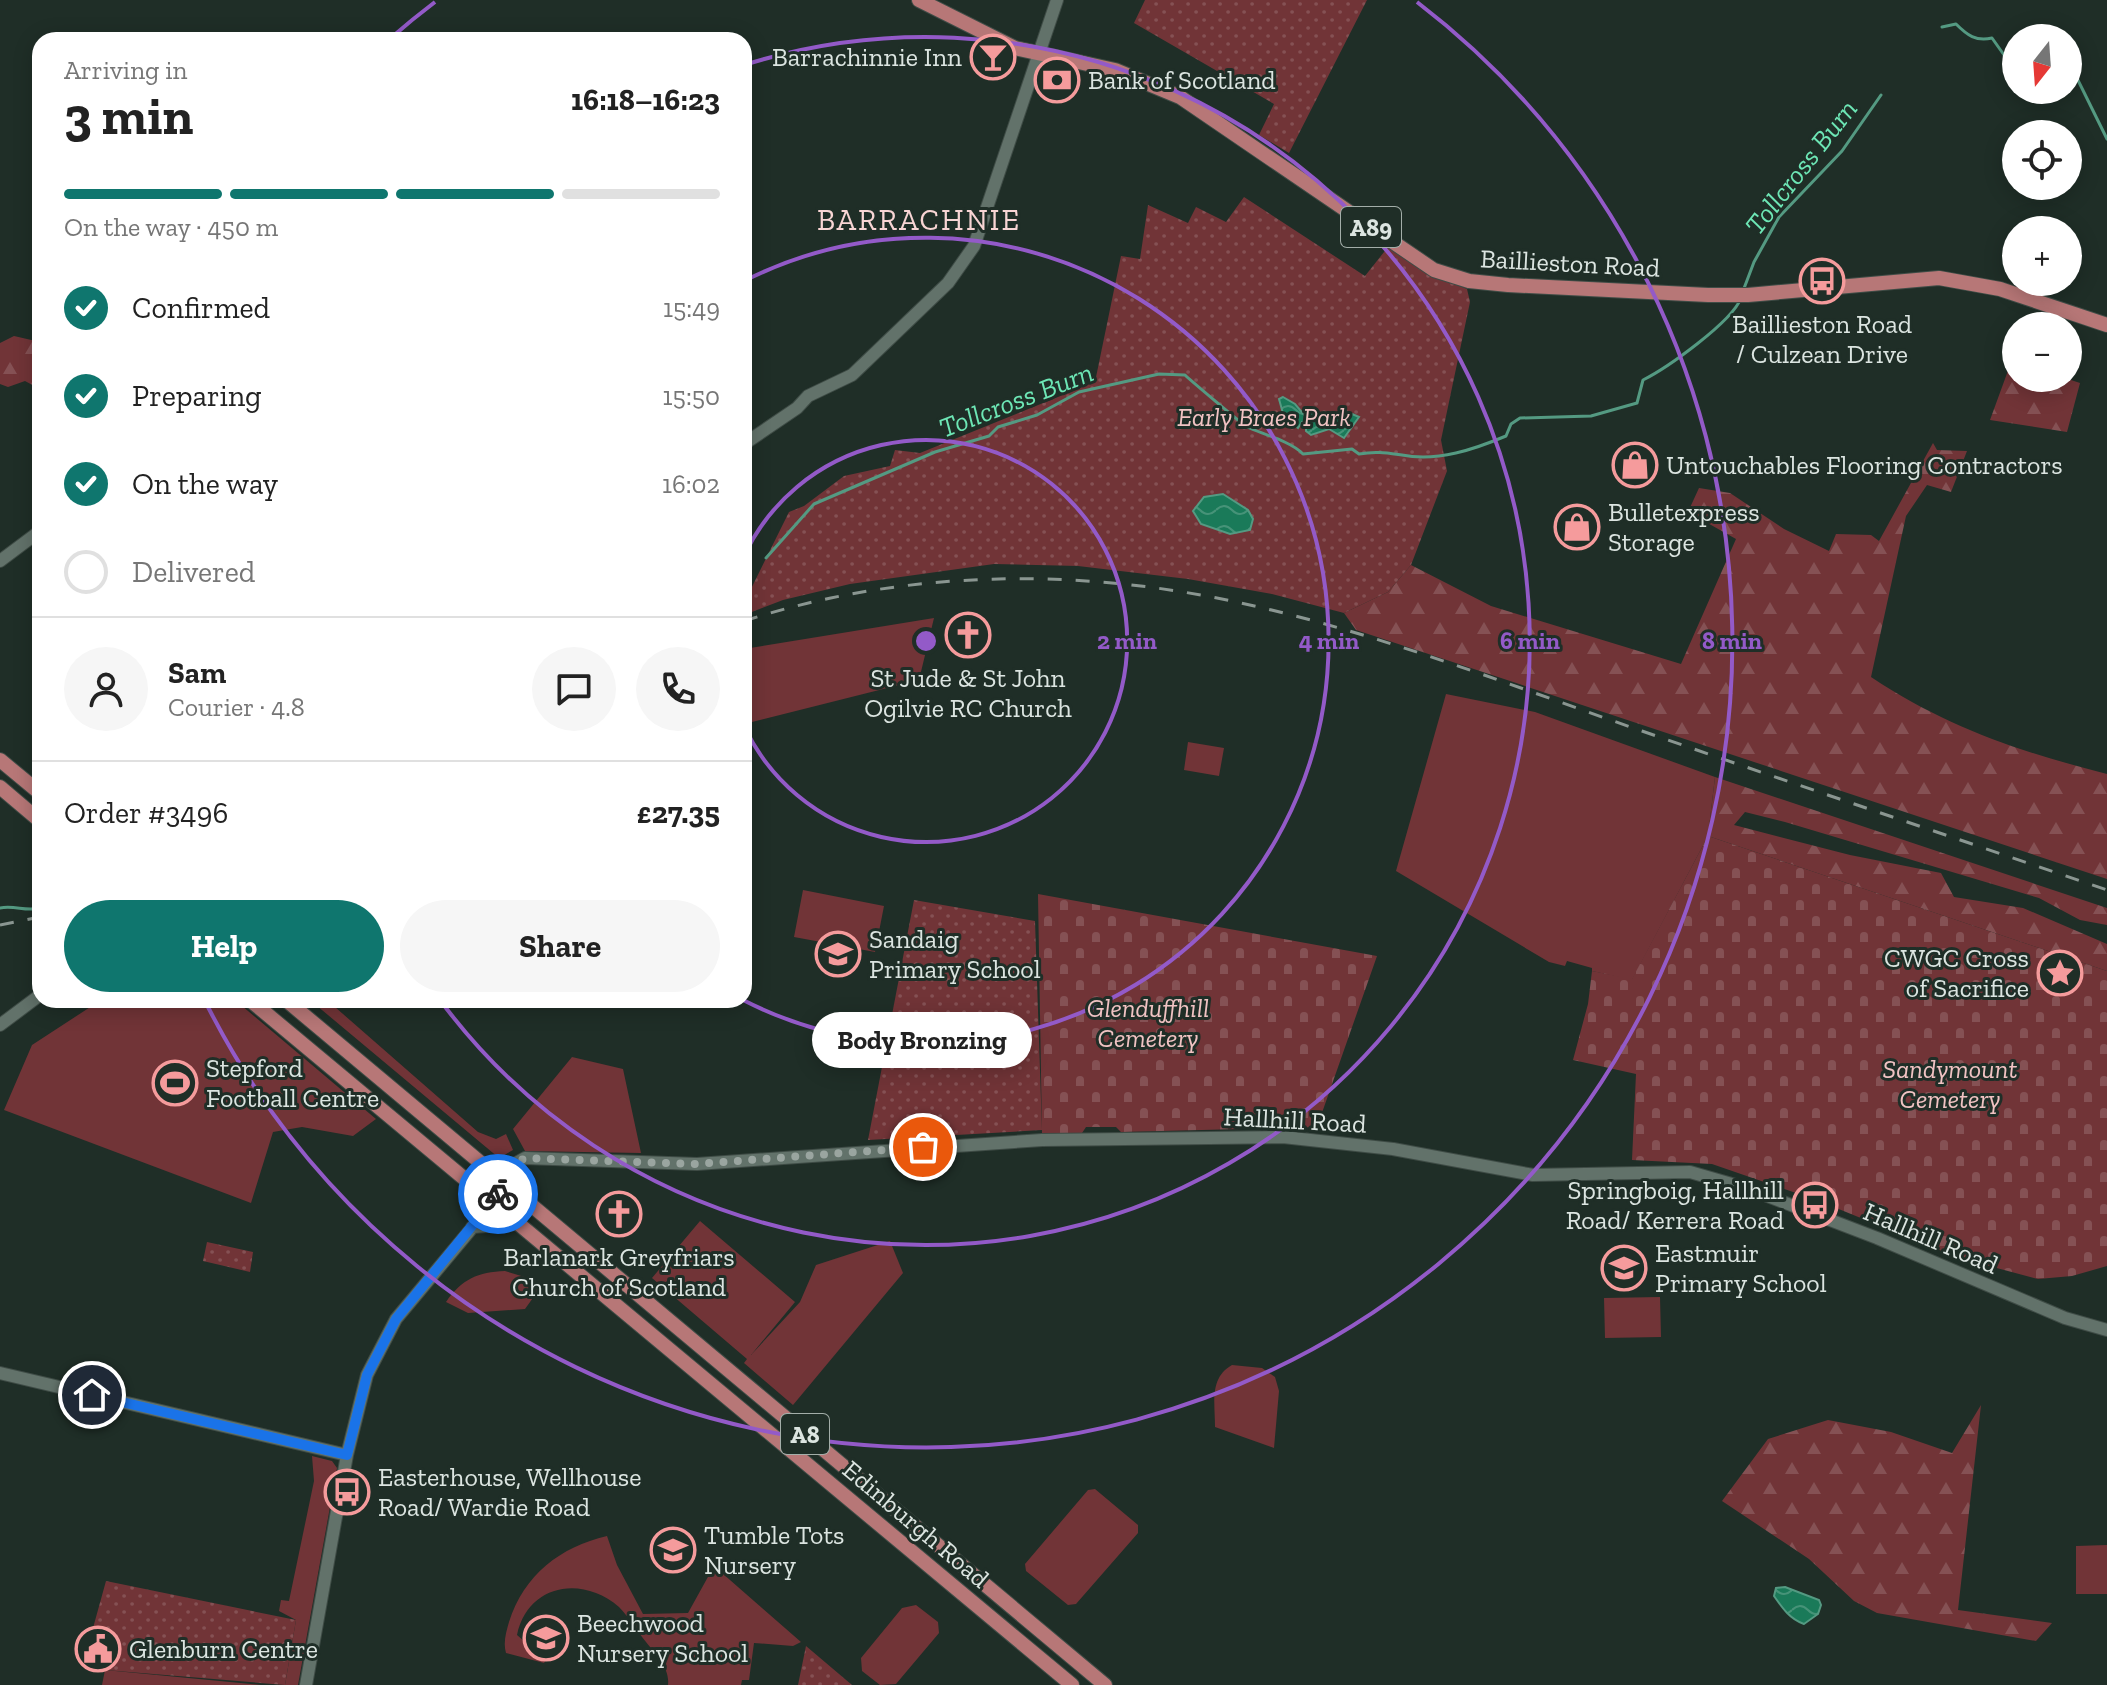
<!DOCTYPE html>
<html lang="en">
<head>
<meta charset="utf-8">
<style>
	:root { --surface:#fff; --page:#f6f6f6; --text:#222; --muted:#767676; --line:#e0e0e0; --accent:#0f766e }
	body { margin:0; font-family:"Zilla Slab",serif; background:var(--page); color:var(--text); height:100vh; display:flex; flex-direction:column; font-size:30px; white-space:nowrap }
	* { box-sizing:border-box; margin:0 }
	p { font-size:26px; color:var(--muted) }
	.icon { flex:none; width:44px; height:44px; fill:none; stroke:currentColor; stroke-width:2; stroke-linecap:round; stroke-linejoin:round }
	.map { position:relative; flex:1; overflow:hidden }
	.side { position:absolute; left:32px; top:32px; width:720px; height:976px; display:flex; flex-direction:column; background:var(--surface); border-radius:24px; box-shadow:0 4px 20px #0003 }
	.side>* { flex:none }
	.needle { width:52px; rotate:197deg }
	.tools { position:absolute; left:2002px; top:24px; display:grid; gap:16px }
	.tools a { display:grid; place-items:center; width:80px; height:80px; border-radius:50%; background:var(--surface); box-shadow:0 4px 20px #0003; font-size:40px }
	.pin { position:absolute; display:grid; place-items:center; width:68px; height:68px; color:#fff; margin:-34px; border:4px solid #fff; border-radius:50%; box-shadow:0 2px 8px #0007 }
	.courier { position:absolute; display:grid; place-items:center; width:80px; height:80px; margin:-40px; border:6px solid #1a73e8; border-radius:50%; background:#fff; color:#222; box-shadow:0 2px 10px #0007 }
	.bubble { position:absolute; height:56px; border-radius:28px; background:var(--surface); box-shadow:0 4px 20px #0003; font-size:26px; font-weight:800; line-height:56px; text-align:center }
	.headline em { font-style:normal; font-weight:800 }
	.headline div { display:flex; flex-direction:column-reverse }
	.headline { display:flex; align-items:center; justify-content:space-between; height:136px; padding:0 32px }
	h1 { font-size:52px; font-weight:800; line-height:60px }
	.bar { display:grid; grid-template-columns:repeat(4,1fr); gap:12px 8px; align-content:center; height:96px; padding:0 32px }
	.bar i { height:10px; border-radius:6px; background:var(--line) }
	.bar .on { background:var(--accent) }
	.bar p { grid-column:span 4 }
	.line { display:flex; align-items:center; gap:20px; padding:0 32px; border-top:2px solid var(--line) }
	.line div { flex:1 }
	.round { display:grid; place-items:center; flex:none; width:84px; height:84px; border-radius:42px; background:var(--page) }
	ol { padding:0 32px; list-style:none }
	li { display:flex; align-items:center; gap:24px; height:88px }
	li p { margin-inline-start:auto }
	li .icon { padding:8px; border-radius:50%; background:var(--accent); color:#fff; stroke-width:4 }
	li:last-child { color:var(--muted) }
	li i { width:44px; height:44px; border:4px solid var(--line); border-radius:50% }
	.cta { display:flex; gap:16px; margin-top:auto; padding:16px 32px }
	.cta a { flex:1; height:92px; border-radius:48px; background:var(--accent); color:#fff; font-size:32px; font-weight:800; line-height:92px; text-align:center }
	.cta a+a { background:var(--page); color:var(--text) }
	.map>svg:first-child { display:block }
	.green { fill:#713437 }
	.forest { fill:url(#forest-firs) }
	.cemetery { fill:url(#cemetery-stones) }
	.park { fill:url(#park-dots) }
	.water { fill:url(#water-waves); stroke:#549a82; stroke-width:2 }
	.lines { fill:none; stroke-linecap:round; stroke-linejoin:round }
	.stream { stroke:#549a82; stroke-width:3 }
	.secondary-casing { stroke:#3f4c46; stroke-width:14 }
	.primary-casing { stroke:#3f4c46; stroke-width:16 }
	.secondary { stroke:#62726a; stroke-width:12 }
	.primary { stroke:#b77777; stroke-width:14 }
	.rail { stroke:#8a9691; stroke-width:3; stroke-dasharray:14 14; stroke-linecap:butt }
	.done { stroke:#9aa5a0; stroke-width:8; stroke-dasharray:0 14.4 }
	.route { stroke:#1a73e8; stroke-width:10 }
	.ring { fill:none; stroke:#935ac8; stroke-width:4 }
	.labels { text-anchor:middle; dominant-baseline:central; stroke-width:6; stroke-linejoin:round; paint-order:stroke }
	.shield { fill:#1f2e27; stroke:#a3aea9; stroke-width:2 }
	.shield-label { font-size:24px; font-weight:bold; fill:#dce5e1 }
	.poi-label { font-size:26px; fill:#dce5e1; stroke:#1f2e27; text-anchor:start }
	.street-label { font-size:26px; fill:#dce5e1; stroke:#1f2e27 }
	.park-label { font-size:26px; font-style:italic; fill:#f1c3c3; stroke:#1f2e27 }
	.water-label { font-size:28px; font-style:italic; fill:#6de6b5; stroke:#1f2e27 }
	.quarter-label { font-size:30px; letter-spacing:2px; fill:#f8d5d4; stroke:#1f2e27 }
	.centre { fill:#935ac8; stroke:#1f2e27; stroke-width:4 }
	.ring-label { font-size:24px; text-anchor:middle; font-weight:bold; fill:#935ac8; stroke:#1f2e27; stroke-width:6; stroke-linejoin:round; paint-order:stroke }
</style>
</head>
<body>
<div class="map">
<svg width="2107" height="1685" viewBox="0 0 2107 1685">
	<defs>
		<pattern id="forest-firs" width="22" height="20" patternUnits="userSpaceOnUse" patternTransform="scale(2)"><rect width="22" height="20" fill="#713437"/><path d="M5 1l3.5 6h-7zM16 11l3.5 6h-7z" fill="#855154"/></pattern>
		<pattern id="cemetery-stones" width="16" height="16" patternUnits="userSpaceOnUse" patternTransform="scale(2)"><rect width="16" height="16" fill="#713437"/><path d="M2 7V4a2 2 0 0 1 4 0v3zM10 15v-3a2 2 0 0 1 4 0v3z" fill="#855154"/></pattern>
		<pattern id="park-dots" width="8" height="8" patternUnits="userSpaceOnUse" patternTransform="scale(2)"><rect width="8" height="8" fill="#713437"/><path d="M2 2h.1M6 6h.1" fill="none" stroke="#855154" stroke-width="1.8" stroke-linecap="round"/></pattern>
		<pattern id="water-waves" width="16" height="10" patternUnits="userSpaceOnUse" patternTransform="scale(2)"><rect width="16" height="10" fill="#1a7a59"/><path d="M0 5q4-4 8 0t8 0" fill="none" stroke="#469378"/></pattern>
	</defs>
	<rect width="100%" height="100%" fill="#1f2e27"/>
	<path class="green" d="M934,618L919,680L744,724V649Z
		M1446,694L1535,712L1715,777L1708,836L1632,980L1592,971V968L1567,961L1565,966L1549,962L1396,871Z
		M1188,742L1224,748L1219,776L1184,770Z
		M803,890L884,906L875,952L794,937Z
		M101,1000H235L376,1119L353,1136L302,1127L273,1132L251,1203L4,1110L32,1045Z
		M310,1000H327L478,1132L496,1139L506,1134L513,1150L499,1158Z
		M572,1057L623,1069L641,1153L525,1151L513,1129Z
		M700,1221L795,1302L751,1355L800,1302L816,1265L890,1241L903,1273L793,1405L744,1363L747,1359L652,1278Z
		M505,1271L528,1278L540,1288L525,1309L468,1313L446,1302C462,1279 478,1272 505,1271Z
		M1660,1297L1661,1337L1605,1338L1604,1298Z
		M1232,1365L1262,1368L1275,1377L1279,1391L1274,1448L1215,1427C1215,1403 1209,1378 1232,1365Z
		M312,1456L332,1461L337,1468L298,1685H285L296,1620L279,1611L281,1600L289,1601L314,1481Z
		M1095,1489L1138,1525V1533L1076,1604L1068,1605L1026,1571L1025,1564L1088,1490Z
		M607,1536L617,1565L643,1614L688,1613L714,1566L801,1642L793,1646L754,1643L749,1680H742L741,1685H668C670,1668 656,1655 646,1642C637,1631 629,1617 619,1607C582,1575 528,1584 517,1635L546,1660L544,1663L506,1653C503,1643 506,1632 509,1622C524,1575 560,1547 607,1536Z
		M2107,1545V1594H2076V1546Z
		M916,1605L938,1622L939,1633L896,1684L880,1685L862,1671L861,1658L902,1608Z
		M105,1670L261,1685H102Z"/>
	<path class="forest" d="M14,336L40,342V389L25,381L8,387L0,384V343Z
		M2013,357L2016,358V378H2065L2080,383L2067,432L1990,420Z
		M1933,443L1937,450L1967,451L1951,492L1927,485L1906,516L1871,677C1948,728 2018,751 2107,774V879L1356,630L1344,613L1388,592L1411,565L1491,606L1681,664L1736,539L1688,512L1699,488L1730,493L1784,529L1829,551L1836,534L1871,535L1879,541Z
		M1715,777L2107,908V925L2080,920L2039,898L1785,822L1745,812L1734,825L1850,855L1941,873L1954,897L2023,908L2107,944V971L1708,836Z
		M1981,1405L1958,1610L2052,1623L2036,1641L1877,1613L1854,1601L1809,1559L1722,1501L1768,1439L1828,1420L1891,1432L1952,1453Z"/>
	<path class="cemetery" d="M1708,836L2107,971V1266L2072,1276L2038,1279L1959,1258L1819,1201L1712,1164L1632,1160L1636,1074L1573,1060L1588,1004L1592,971L1632,979Z
		M1038,894L1377,956L1317,1127L1121,1132L1116,1127H1086L1082,1133H1042Z"/>
	<path class="park" d="M1145,0H1367L1289,153L1259,135L1274,104L1134,23Z
		M1244,197L1365,276L1388,247L1431,274L1467,289L1470,302L1441,440L1447,471L1411,565L1388,592L1344,613L1272,594L1188,579L1078,566L994,564L850,584L783,600L744,615V603L789,512L804,506L844,476L890,466L895,450L920,453L1095,382L1121,256L1140,259L1148,205L1188,223L1196,207L1226,222Z
		M914,900L1035,921L1042,1130L868,1140Z
		M207,1242L253,1252L250,1272L203,1261Z
		M106,1581L296,1620L285,1685L105,1670L114,1633L93,1628Z
		M806,1646L852,1685H798Z"/>
	<path class="water" d="M1283,397L1295,404L1306,417L1309,412L1333,421L1343,410L1359,417L1344,438L1329,429L1311,435L1306,431V423L1302,422L1298,428L1284,417L1279,399Z
		M1223,494L1248,510L1253,519L1250,530L1230,534L1201,524L1193,511L1204,497Z
		M1785,1587L1819,1600L1821,1605L1818,1614L1804,1624C1790,1619 1783,1609 1774,1596L1776,1588Z"/>
	<g class="lines">
		<path class="stream" d="M1942,27L1956,24C1967,35 1976,42 1992,38L2009,62H2016
			M2068,60L2107,139
			M1743,291L1754,262L1779,217L1842,151L1881,95
			M766,558L814,504L935,452L989,436L998,427L1037,415L1079,392L1159,374L1185,375C1189,379 1242,424 1247,427C1263,434 1292,442 1303,454L1352,449L1359,454C1376,451 1387,453 1402,455C1438,462 1475,449 1506,436L1511,424L1520,418L1591,416L1637,403L1643,380C1667,368 1732,322 1741,298
			M0,908C15,905 26,912 40,908"/>
		<g class="secondary-casing">
			<path id="secondary" d="M744,444L797,408L808,396L852,375L948,283L974,246L1057,0
				M0,561L40,531
				M0,1025L40,995
				M505,1182L516,1163L525,1158L697,1164L1042,1140L1283,1137L1393,1149L1533,1175L1690,1172L1749,1189L1877,1238L2065,1318L2107,1330
				M472,1227L517,1224
				M0,1373L347,1455
				M306,1685L347,1455L367,1375L396,1319L492,1204"/>
		</g>
		<g class="primary-casing">
			<path id="primary" d="M919,0L1015,48L1115,70L1180,97L1434,270L1469,281L1508,285L1708,295H1748L1939,278L2000,289L2107,325
				M0,760L40,793
				M0,787L40,821
				M250,1000L1072,1685
				M286,1000L1105,1685"/>
		</g>
		<use href="#secondary" class="secondary"/>
		<use href="#primary" class="primary"/>
		<path class="rail" d="M744,621C902,570 1074,567 1236,602C1374,631 1509,685 1642,731C1797,785 1952,837 2107,890
			M0,925L40,917"/>
	</g>
	<g class="lines">
		<path class="done" d="M498,1194L516,1163L525,1158L697,1164L923,1147"/>
		<path class="route" d="M92,1395L347,1455L367,1375L396,1319L498,1194"/>
	</g>
	<g class="ring">
		<path d="M745 554A201 201 0 1 1 745 728"/>
		<path d="M746 280A403 403 0 1 1 743 1000"/>
		<path d="M744 65A604 604 0 1 1 440 1000"/>
		<path d="M392 37A806 806 0 0 1 435 2M1417 2A806 806 0 1 1 205 1001"/>
	</g>
	<defs>
		<g id="bar-ring" transform="scale(2.3)"><circle r="9.5" fill="#1f2e27" stroke="#f59b9c" stroke-width="1.5"/><path d="M-6-5H6L.8 .8V4.5H3.5V6h-7V4.5H-.8V.8Z" fill="#f59b9c"/></g>
		<g id="bank-ring" transform="scale(2.3)"><circle r="9.5" fill="#1f2e27" stroke="#f59b9c" stroke-width="1.5"/><path d="M-6-4H6V4H-6ZM0-2.3a2.3 2.3 0 1 0 0 4.6a2.3 2.3 0 1 0 0-4.6Z" fill="#f59b9c"/></g>
		<g id="bus-ring" transform="scale(2.3)"><circle r="9.5" fill="#1f2e27" stroke="#f59b9c" stroke-width="1.5"/><path d="M-5-6H5V4H4V6H2V4H-2V6H-4V4H-5ZM-3.5-4V0h7V-4ZM-3.5 1.2v1.5H-2V1.2ZM2 1.2v1.5H3.5V1.2Z" fill="#f59b9c"/></g>
		<g id="shop-ring" transform="scale(2.3)"><circle r="9.5" fill="#1f2e27" stroke="#f59b9c" stroke-width="1.5"/><path d="M-5-2.5h2.3a2.7 3.5 0 0 1 5.4 0H5L5.5 6h-11ZM-1.5-2.5h3a1.5 2.3 0 0 0-3 0Z" fill="#f59b9c"/></g>
		<g id="church-ring" transform="scale(2.3)"><circle r="9.5" fill="#1f2e27" stroke="#f59b9c" stroke-width="1.5"/><path d="M-1.2-6h2.4v3.5h3.3v2.4h-3.3V6h-2.4V-.1h-3.3v-2.4h3.3Z" fill="#f59b9c"/></g>
		<g id="school-ring" transform="scale(2.3)"><circle r="9.5" fill="#1f2e27" stroke="#f59b9c" stroke-width="1.5"/><path d="M0-5L7-2L0 1L-7-2ZM-4 1L0 2.5L4 1V4Q0 6-4 4Z" fill="#f59b9c"/></g>
		<g id="sight-ring" transform="scale(2.3)"><circle r="9.5" fill="#1f2e27" stroke="#f59b9c" stroke-width="1.5"/><path d="M0-6L1.8-2.2L6-1.7L2.9 1.2L3.7 5.4L0 3.3L-3.7 5.4L-2.9 1.2L-6-1.7L-1.8-2.2Z" fill="#f59b9c"/></g>
		<g id="stadium-ring" transform="scale(2.3)"><circle r="9.5" fill="#1f2e27" stroke="#f59b9c" stroke-width="1.5"/><path d="M0-5a6.5 5 0 1 0 0 10a6.5 5 0 1 0 0-10ZM-3.5-1.8h7v3.6h-7Z" fill="#f59b9c"/></g>
		<g id="civic-ring" transform="scale(2.3)"><circle r="9.5" fill="#1f2e27" stroke="#f59b9c" stroke-width="1.5"/><path d="M-.6-6.5H3V-4.5H.6V-3L4-1V1h2V6H-6V1h2V-1L-.6-3ZM-1.2 2.5V6h2.4V2.5Z" fill="#f59b9c"/></g>
	</defs>
	<g fill-rule="evenodd">
		<use href="#bar-ring" x="993" y="57"/>
		<use href="#bank-ring" x="1057" y="80"/>
		<use href="#bus-ring" x="1822" y="281"/>
		<use href="#shop-ring" x="1635" y="465"/>
		<use href="#shop-ring" x="1577" y="527"/>
		<use href="#church-ring" x="968" y="635"/>
		<use href="#school-ring" x="838" y="954"/>
		<use href="#sight-ring" x="2060" y="973"/>
		<use href="#stadium-ring" x="175" y="1083"/>
		<use href="#bus-ring" x="1815" y="1205"/>
		<use href="#church-ring" x="619" y="1214"/>
		<use href="#school-ring" x="1624" y="1268"/>
		<use href="#bus-ring" x="347" y="1492"/>
		<use href="#school-ring" x="673" y="1550"/>
		<use href="#school-ring" x="546" y="1638"/>
		<use href="#civic-ring" x="98" y="1649"/>
	</g>
	<g class="labels">
		<g class="shield">
			<rect x="1341" y="207" width="60" height="40" rx="6"/>
			<rect x="781" y="1414" width="48" height="40" rx="6"/>
		</g>
		<g class="shield-label">
			<text x="1371" y="227">A89</text>
			<text x="805" y="1434">A8</text>
		</g>
		<g class="poi-label">
			<text x="962" y="57" text-anchor="end">Barrachinnie Inn</text>
			<text x="1088" y="80">Bank of Scotland</text>
			<text x="1822" y="324" text-anchor="middle">Baillieston Road<tspan x="1822" dy="30">/ Culzean Drive</tspan></text>
			<text x="1666" y="465">Untouchables Flooring Contractors</text>
			<text x="1608" y="512">Bulletexpress<tspan x="1608" dy="30">Storage</tspan></text>
			<text x="968" y="678" text-anchor="middle">St Jude &amp; St John<tspan x="968" dy="30">Ogilvie RC Church</tspan></text>
			<text x="869" y="939">Sandaig<tspan x="869" dy="30">Primary School</tspan></text>
			<text x="2029" y="958" text-anchor="end">CWGC Cross<tspan x="2029" dy="30">of Sacrifice</tspan></text>
			<text x="206" y="1068">Stepford<tspan x="206" dy="30">Football Centre</tspan></text>
			<text x="1784" y="1190" text-anchor="end">Springboig, Hallhill<tspan x="1784" dy="30">Road/ Kerrera Road</tspan></text>
			<text x="1655" y="1253">Eastmuir<tspan x="1655" dy="30">Primary School</tspan></text>
			<text x="619" y="1257" text-anchor="middle">Barlanark Greyfriars<tspan x="619" dy="30">Church of Scotland</tspan></text>
			<text x="378" y="1477">Easterhouse, Wellhouse<tspan x="378" dy="30">Road/ Wardie Road</tspan></text>
			<text x="704" y="1535">Tumble Tots<tspan x="704" dy="30">Nursery</tspan></text>
			<text x="577" y="1623">Beechwood<tspan x="577" dy="30">Nursery School</tspan></text>
			<text x="129" y="1649">Glenburn Centre</text>
		</g>
		<g class="street-label">
			<text transform="translate(1570 263) rotate(3)">Baillieston Road</text>
			<text transform="translate(1295 1120) rotate(3)">Hallhill Road</text>
			<text transform="translate(1931 1238) rotate(23)">Hallhill Road</text>
			<text transform="translate(916 1524) rotate(40)">Edinburgh Road</text>
		</g>
		<g class="park-label">
			<text x="1264" y="417">Early Braes Park</text>
			<text x="1148" y="1008">Glenduffhill<tspan x="1148" dy="30">Cemetery</tspan></text>
			<text x="1950" y="1069">Sandymount<tspan x="1950" dy="30">Cemetery</tspan></text>
		</g>
		<g class="water-label">
			<text transform="translate(1801 167) rotate(-52)">Tollcross Burn</text>
			<text transform="translate(1016 400) rotate(-21)">Tollcross Burn</text>
		</g>
		<g class="quarter-label">
			<text x="919" y="220">BARRACHNIE</text>
		</g>
	</g>
	<circle cx="926" cy="641" r="12" class="centre"/>
	<g class="ring-label">
		<text x="1127" y="649">2 min</text>
		<text x="1329" y="649">4 min</text>
		<text x="1530" y="649">6 min</text>
		<text x="1732" y="649">8 min</text>
	</g>
</svg>
<div class="tools">
<a><svg class="needle" viewBox="-14 -14 28 28"><path d="M0-13l5 13h-10z" fill="#e53935"/><path d="M0 13l5-13h-10z" fill="#767676"/></svg></a>
<a><svg class="icon" aria-label="locate" viewBox="0 0 24 24"><circle cx="12" cy="12" r="6"/><path d="M12 2v4M12 18v4M2 12h4M18 12h4"/></svg></a>
<a>+</a>
<a>−</a>
</div>
<div class="pin" style="left:923px;top:1147px;background:#ea580c"><svg class="icon" aria-label="bag" viewBox="0 0 24 24"><path d="M5 8h14l-1 12H6zM9 8a3 3 0 0 1 6 0"/></svg></div>
<div class="pin" style="left:92px;top:1395px;background:#1f2937"><svg class="icon" aria-label="home" viewBox="0 0 24 24"><path d="M3 11l9-7 9 7M6 9v11h12V9"/></svg></div>
<div class="courier" style="left:498px;top:1194px"><svg class="icon" aria-label="bike" viewBox="0 0 24 24"><circle cx="6" cy="16" r="4"/><circle cx="18" cy="16" r="4"/><path d="M6 16l4-8h5l3 8M10 8l3 8H6M13 5h3"/></svg></div>
<div class="bubble" style="left:812px;top:1012px;width:220px">Body Bronzing</div>
<section class="side">
<div class="headline"><div><h1>3 min</h1><p>Arriving in</p></div><em>16:18–16:23</em></div>
<div class="bar"><i class="on"></i><i class="on"></i><i class="on"></i><i></i><p>On the way · 450 m</p></div>
<ol>
<li><svg class="icon" aria-label="check" viewBox="0 0 24 24"><path d="M5 12l5 5 9-10"/></svg>Confirmed<p>15:49</p></li>
<li><svg class="icon" aria-label="check" viewBox="0 0 24 24"><path d="M5 12l5 5 9-10"/></svg>Preparing<p>15:50</p></li>
<li><svg class="icon" aria-label="check" viewBox="0 0 24 24"><path d="M5 12l5 5 9-10"/></svg>On the way<p>16:02</p></li>
<li><i></i>Delivered</li>
</ol>
<div class="line" style="height:144px"><a class="round"><svg class="icon" aria-label="person" viewBox="0 0 24 24"><circle cx="12" cy="8" r="4"/><path d="M4 21q1-7 8-7t8 7"/></svg></a><div><b>Sam</b><p>Courier · 4.8</p></div><a class="round"><svg class="icon" aria-label="chat" viewBox="0 0 24 24"><path d="M4 5h16v11H9l-5 4z"/></svg></a><a class="round"><svg class="icon" aria-label="phone" viewBox="0 0 24 24"><path d="M5 4h4l2 5-3 2q2 4 5 5l2-3 5 2v4C11 20 4 13 5 4z"/></svg></a></div>
<div class="line" style="height:104px"><div>Order #3496</div><b>£27.35</b></div>
<div class="cta"><a>Help</a><a>Share</a></div>
</section>
</div>
</body>
</html>
